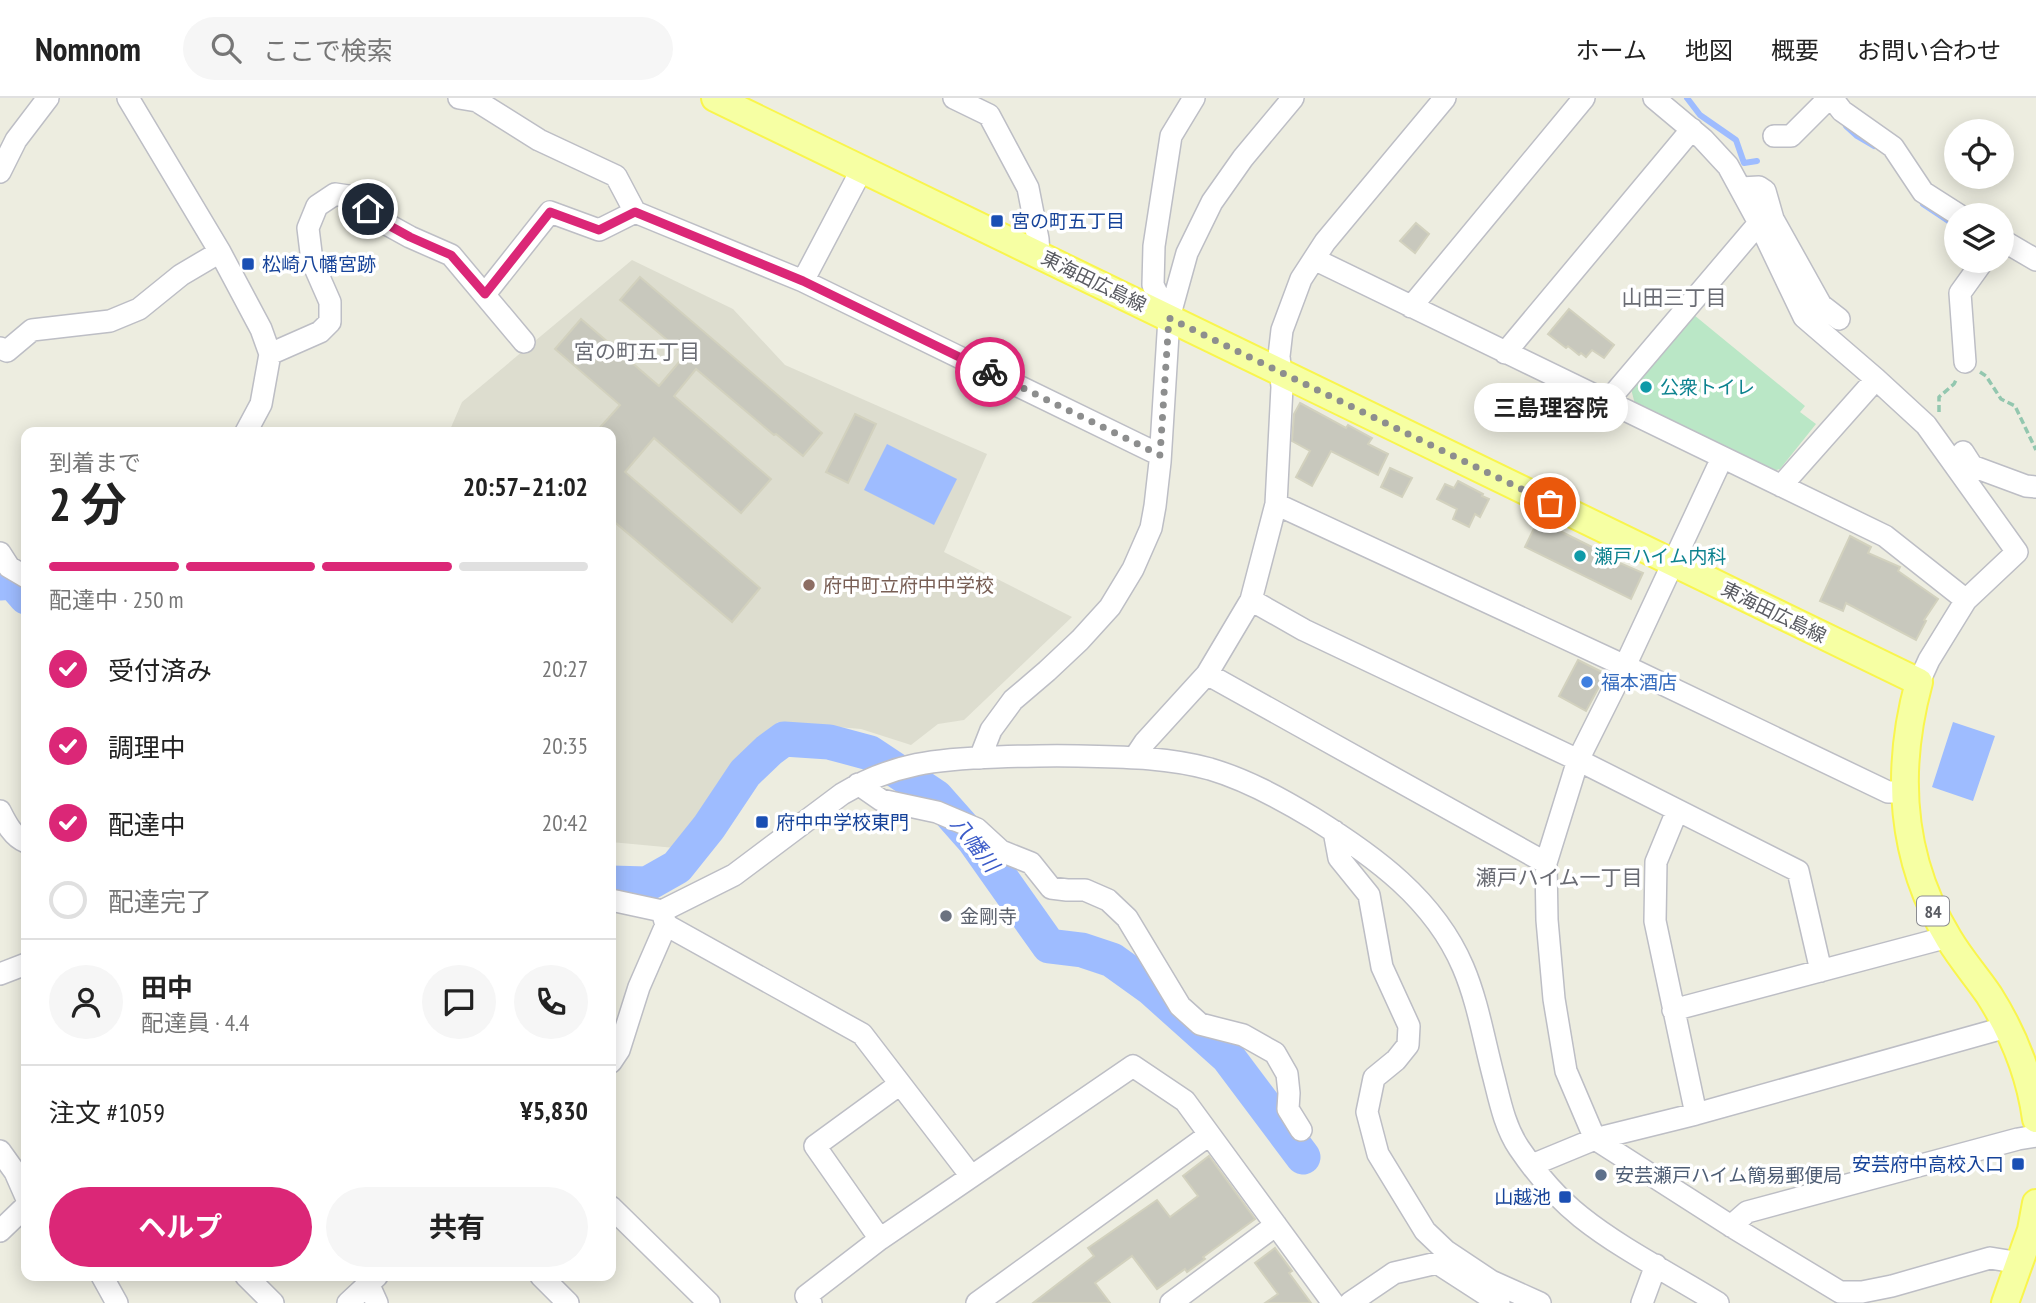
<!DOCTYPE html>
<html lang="ja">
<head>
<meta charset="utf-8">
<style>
	:root { --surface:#fff; --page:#f6f6f6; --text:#222; --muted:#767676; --line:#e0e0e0; --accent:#db2777 }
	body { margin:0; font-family:"PT Sans Narrow","Noto Sans JP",sans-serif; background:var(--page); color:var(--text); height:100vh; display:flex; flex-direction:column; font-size:26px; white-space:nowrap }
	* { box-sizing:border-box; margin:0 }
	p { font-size:23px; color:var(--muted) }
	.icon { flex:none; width:38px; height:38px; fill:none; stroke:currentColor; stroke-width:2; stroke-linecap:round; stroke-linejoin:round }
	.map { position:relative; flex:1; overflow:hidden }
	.sheet { position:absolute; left:21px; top:329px; width:595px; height:854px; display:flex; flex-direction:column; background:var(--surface); border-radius:14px; box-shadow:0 4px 18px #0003 }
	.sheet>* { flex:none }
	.fabs { position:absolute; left:1944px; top:21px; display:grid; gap:14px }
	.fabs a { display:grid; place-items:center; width:70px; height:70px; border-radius:50%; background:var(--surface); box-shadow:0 4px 18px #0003; font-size:35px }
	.pin { position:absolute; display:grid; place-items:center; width:60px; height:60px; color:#fff; margin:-30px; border:4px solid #fff; border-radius:50%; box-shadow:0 2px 7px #0007 }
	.courier { position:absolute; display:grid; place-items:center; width:70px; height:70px; margin:-35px; border:5px solid #db2777; border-radius:50%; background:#fff; color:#222; box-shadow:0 2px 9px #0007 }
	.bubble { position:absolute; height:49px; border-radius:24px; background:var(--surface); box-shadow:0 4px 18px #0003; font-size:23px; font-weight:700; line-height:49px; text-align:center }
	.head em { font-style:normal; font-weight:700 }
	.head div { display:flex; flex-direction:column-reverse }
	.head { display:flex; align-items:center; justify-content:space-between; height:119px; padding:0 28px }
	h1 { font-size:46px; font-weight:700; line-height:52px }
	.bar { display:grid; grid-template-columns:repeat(4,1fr); gap:10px 7px; align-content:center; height:84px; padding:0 28px }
	.bar i { height:9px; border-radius:5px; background:var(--line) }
	.bar .selected { background:var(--accent) }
	.bar p { grid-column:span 4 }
	.line { display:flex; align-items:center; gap:18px; padding:0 28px; border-top:2px solid var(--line) }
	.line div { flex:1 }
	.round { display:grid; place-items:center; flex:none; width:74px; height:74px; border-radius:37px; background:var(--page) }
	ol { padding:0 28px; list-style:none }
	li { display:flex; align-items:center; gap:21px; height:77px }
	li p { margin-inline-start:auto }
	li .icon { padding:7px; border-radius:50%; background:var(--accent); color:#fff; stroke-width:4 }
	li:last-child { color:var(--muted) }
	li i { width:38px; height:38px; border:4px solid var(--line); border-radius:50% }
	.cta { display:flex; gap:14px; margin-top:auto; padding:14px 28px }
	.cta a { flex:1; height:80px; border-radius:42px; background:var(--accent); color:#fff; font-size:28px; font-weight:700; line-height:80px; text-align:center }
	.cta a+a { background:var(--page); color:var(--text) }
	header { display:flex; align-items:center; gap:42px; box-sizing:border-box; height:98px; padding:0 35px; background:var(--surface); border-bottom:2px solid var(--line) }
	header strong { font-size:33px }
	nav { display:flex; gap:38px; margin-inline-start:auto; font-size:24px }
	.search { width:490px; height:63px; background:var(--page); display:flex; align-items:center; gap:18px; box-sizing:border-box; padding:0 24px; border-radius:38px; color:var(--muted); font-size:26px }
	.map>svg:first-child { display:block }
	.education { fill:#ddddcf }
	.green { fill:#bae7c6 }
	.water { fill:#9ebcff }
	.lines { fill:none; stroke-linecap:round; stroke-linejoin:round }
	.stream { stroke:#9ebcff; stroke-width:6 }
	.river { stroke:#9ebcff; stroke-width:35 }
	.building { fill:#c8c8bd; stroke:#d2d1be; stroke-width:2 }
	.minor-casing { stroke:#bdbec5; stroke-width:24 }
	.major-casing { stroke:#f9f54d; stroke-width:30 }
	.path { stroke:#93c7af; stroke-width:3.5; stroke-dasharray:7 3.5; stroke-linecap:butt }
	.minor { stroke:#fff; stroke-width:21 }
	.major { stroke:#f6ffa3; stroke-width:26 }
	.done { stroke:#8d8e8e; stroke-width:7; stroke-dasharray:0 12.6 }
	.route { stroke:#db2777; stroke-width:9 }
	.transit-dot { fill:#1a4fb4; stroke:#fff; stroke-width:2.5 }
	.culture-dot { fill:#0f9aa8; stroke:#fff; stroke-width:2.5 }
	.education-dot { fill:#8d6e63; stroke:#fff; stroke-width:2.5 }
	.shop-dot { fill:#3f7fe0; stroke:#fff; stroke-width:2.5 }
	.worship-dot { fill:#6b7280; stroke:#fff; stroke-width:2.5 }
	.service-dot { fill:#5c6f8a; stroke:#fff; stroke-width:2.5 }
	.labels { text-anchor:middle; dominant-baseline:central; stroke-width:7; stroke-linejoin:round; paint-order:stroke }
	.shield { fill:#fff; stroke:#8b8c91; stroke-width:2 }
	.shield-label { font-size:18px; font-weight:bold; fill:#595b62 }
	.transit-label { font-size:19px; fill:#164399; stroke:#fff; text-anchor:start }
	.street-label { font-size:19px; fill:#595b62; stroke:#fff }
	.culture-label { font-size:19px; fill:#0d838f; stroke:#fff; text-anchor:start }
	.education-label { font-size:19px; fill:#785e54; stroke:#fff; text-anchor:start }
	.shop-label { font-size:19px; fill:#366cbe; stroke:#fff; text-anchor:start }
	.worship-label { font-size:19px; fill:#5b616d; stroke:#fff; text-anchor:start }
	.service-label { font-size:19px; fill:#4e5e75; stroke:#fff; text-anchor:start }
	.neighbourhood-label { font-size:21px; fill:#6a6c74; stroke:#fff }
	.water-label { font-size:21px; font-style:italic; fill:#3b5bc8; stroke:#fff }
</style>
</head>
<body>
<header>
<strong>Nomnom</strong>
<div class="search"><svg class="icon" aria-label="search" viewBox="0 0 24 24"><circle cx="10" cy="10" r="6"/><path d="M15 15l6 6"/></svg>ここで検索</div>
<nav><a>ホーム</a><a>地図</a><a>概要</a><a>お問い合わせ</a></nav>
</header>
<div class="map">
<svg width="2036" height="1205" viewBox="0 0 2036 1205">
	<rect width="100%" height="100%" fill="#edede0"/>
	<path class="education" d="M632,162L733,211L785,267L987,356L944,454L1072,519L964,622L938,626L911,647L861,631L778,624L723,681L675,750L611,744V334H449L462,304Z"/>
	<path class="green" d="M1694,217L1805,308L1800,314L1816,326L1780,371L1773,373L1635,306L1631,291Z"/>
	<path class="water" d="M887,346L957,381L934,427L864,392Z
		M1953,624L1995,638L1973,703L1932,689Z"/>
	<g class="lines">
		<path class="stream" d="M1687,0L1700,17L1736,42L1744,65L1757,63
			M1846,28L1857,38L1874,48
			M1923,106L1956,128"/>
		<path class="river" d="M0,485L13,484L26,499
			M611,785L647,786L677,769L709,729L745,675L769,652L784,641L829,644L870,655L936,699L974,742L1049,848L1082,852L1112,862L1151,890L1228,959L1303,1059"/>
	</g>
	<path class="building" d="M1416,125L1429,136L1415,155L1400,143Z
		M640,179L822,335L803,358L776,336L774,337L696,271L674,298L771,381L741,415L654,340L625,374L760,490L732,524L611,421V334H596L620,307L555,251L581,221L659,288L685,257L620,202Z
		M1569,211L1614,247L1604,260L1592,252L1586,259L1581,255L1579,257L1568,248L1566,250L1548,236Z
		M1300,305L1346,330L1348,327L1372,340L1368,346L1388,356L1378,377L1331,353L1312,388L1296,379L1310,353L1292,343L1294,316Z
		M855,316L876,326L848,385L826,374Z
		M1390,370L1412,380L1402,399L1381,389Z
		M1458,383L1483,396L1482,398L1489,401L1480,419L1475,416L1469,429L1453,421L1457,411L1437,401L1445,386L1454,390Z
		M1538,422L1594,450L1592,454L1619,467L1620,465L1643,475L1631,501L1525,449Z
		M1850,438L1871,449L1868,455L1900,469L1898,473L1938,501L1924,522L1926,523L1916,542L1846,505L1843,513L1820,503Z
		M1578,562L1606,576L1586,613L1559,598Z
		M1209,1058L1255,1121L1203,1159L1205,1161L1187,1174L1185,1171L1157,1191L1132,1158L1095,1185L1110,1205H1033L1094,1158L1088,1150L1157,1102L1170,1119L1198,1098L1183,1078Z
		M1275,1150L1292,1173L1289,1175L1311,1205H1265L1278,1196L1255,1165Z"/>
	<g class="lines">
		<g class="minor-casing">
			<path id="minor" d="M128,0L220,154L261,231L270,256L261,306L246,334
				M459,0L477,3L539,42L616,78L635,114L803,183L1160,357
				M954,0L989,17L1028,90L1038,141L1039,156
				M1654,0L1703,41L1728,68L1759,125L1804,219L1876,281L1926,327L2017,454L1966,502L1929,562L1919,584
				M1832,0L1842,13L1893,49L1923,94L1959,117
				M1774,38H1791L1829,0
				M0,74L16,42L48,0
				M1741,90L1759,89L1765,93L1773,121L1821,207L1839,221
				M2002,142L2036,162
				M1314,161L1885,438L1966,502
				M803,183L862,71
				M485,196L550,114L599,132L635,114
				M1411,209L1584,0
				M1169,220L1153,187L1154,148L1171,38L1194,0
				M0,250L7,253L32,232L110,223L139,211L181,177L220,154
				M1505,255L1692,31
				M270,256L320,234L330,224V204L312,163L308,130L317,108L335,96L355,99L381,123L410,139L451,157L524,244
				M1965,264L1960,195L1983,163
				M1607,304L1759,125
				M1963,354L1972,368L2026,388L2036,389
				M1722,360L1625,568L1578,662L1546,765L1547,822L1554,901L1566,973L1595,1041L1731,1128L1840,1194H1862L1892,1188L1990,1160L2021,1165
				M1781,388L1876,281
				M1276,406L1625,568L1888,694H1904
				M0,455L9,469L26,479
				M1251,502L1304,532L1578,662L1798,773L1821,873
				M1207,576L1546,765
				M1135,659L1145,644L1207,576L1251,502L1276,406L1282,289L1279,258L1282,232L1301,181L1325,144L1445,0
				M980,660L991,632L1013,602L1047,573L1080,542L1110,509L1133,471L1151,430L1155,408L1160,364L1169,220L1187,155L1212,104L1243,60L1293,0
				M858,686L881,702L937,714L977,731L1001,753L1031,765L1051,790L1067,792H1085L1108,802L1127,820L1180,908L1200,926L1243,937L1275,955L1287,976L1289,995L1288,1011L1301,1032
				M0,713C6,725 13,739 26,744
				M1677,713L1656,764L1655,823L1696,1016
				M1334,733L1339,760L1369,797L1382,869L1409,928L1408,947L1396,962L1374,980L1367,1014L1378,1056L1425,1133L1446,1153L1491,1183L1540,1205
				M611,802L662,813L734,777L842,696C893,665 938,661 997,659C1024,658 1051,657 1078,658C1122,659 1166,659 1210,671C1247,682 1280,700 1313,720C1374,758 1434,801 1463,869C1478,904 1484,943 1494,980C1500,1004 1505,1029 1519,1050C1536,1075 1557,1100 1581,1119C1621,1151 1673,1177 1718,1205
				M666,827L862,936L971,1078
				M0,876L26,866
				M1673,912L1948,839
				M611,964L619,952L639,889L666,827L662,813
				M0,1053L15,1074L26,1099
				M1532,1067L1595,1041L1696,1016L2007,929
				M611,1109L709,1205
				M1731,1128L1747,1114L2018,1041L2036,1038
				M0,1133L26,1108
				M880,1141L815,1048L900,986
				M102,1178L117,1205
				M246,1178L273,1205
				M541,1178L568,1205
				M368,1185L377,1205
				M348,1205L377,1178
				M811,1205L806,1198L880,1141L1133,968L1185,1003L1333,1205
				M977,1205L1209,1037
				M1171,1205L1276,1127
				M1350,1205L1394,1175L1437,1165L1499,1205
				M1642,1205L1656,1167"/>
		</g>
		<g class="major-casing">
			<path id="major" d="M715,0L1919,584C1895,672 1900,761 1949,841C1961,861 1976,878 1989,897C2013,935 2030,977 2036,1021
				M2005,1205L2031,1132L2036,1105"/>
		</g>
		<path class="path" d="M1980,274L1986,278L2001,301L2015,308L2036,352
			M1939,314V299L1954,286L1957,280"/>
		<use href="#minor" class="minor"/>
		<use href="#major" class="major"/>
	</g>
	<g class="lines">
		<path class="done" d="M990,274L1160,357L1169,220L1550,405"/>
		<path class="route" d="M368,111L381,123L410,139L451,157L485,196L550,114L599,132L635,114L803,183L990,274"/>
	</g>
	<g class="transit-dot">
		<rect x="990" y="116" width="14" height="14" rx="3.5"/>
		<rect x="241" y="159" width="14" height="14" rx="3.5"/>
		<rect x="755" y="717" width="14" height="14" rx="3.5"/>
		<rect x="2011" y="1059" width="14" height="14" rx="3.5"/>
		<rect x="1558" y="1092" width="14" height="14" rx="3.5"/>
	</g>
	<g class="culture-dot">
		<circle cx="1646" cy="289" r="7"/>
		<circle cx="1580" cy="458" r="7"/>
	</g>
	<circle class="education-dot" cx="809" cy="487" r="7"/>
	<circle class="shop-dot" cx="1587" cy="584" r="7"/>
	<circle class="worship-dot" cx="946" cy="818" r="7"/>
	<circle class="service-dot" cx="1601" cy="1077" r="7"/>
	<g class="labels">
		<rect class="shield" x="1917" y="798.5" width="32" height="29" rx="5"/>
		<g class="shield-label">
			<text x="1933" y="813">84</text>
		</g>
		<g class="transit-label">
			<text x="1011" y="123">宮の町五丁目</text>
			<text x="262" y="166">松崎八幡宮跡</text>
			<text x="776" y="724">府中中学校東門</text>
			<text x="2004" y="1066" text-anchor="end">安芸府中高校入口</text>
			<text x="1551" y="1099" text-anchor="end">山越池</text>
		</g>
		<g class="street-label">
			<text transform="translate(1094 183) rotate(26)">東海田広島線</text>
			<text transform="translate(1774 514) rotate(26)">東海田広島線</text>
		</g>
		<g class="culture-label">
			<text x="1660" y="289">公衆トイレ</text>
			<text x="1594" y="458">瀬戸ハイム内科</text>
		</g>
		<g class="education-label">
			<text x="823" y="487">府中町立府中中学校</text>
		</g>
		<g class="shop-label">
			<text x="1601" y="584">福本酒店</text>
		</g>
		<g class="worship-label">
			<text x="960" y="818">金剛寺</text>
		</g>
		<g class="service-label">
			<text x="1615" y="1077">安芸瀬戸ハイム簡易郵便局</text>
		</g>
		<g class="neighbourhood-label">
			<text x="1674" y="199">山田三丁目</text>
			<text x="637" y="253">宮の町五丁目</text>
			<text x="1559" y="779">瀬戸ハイム一丁目</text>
		</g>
		<g class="water-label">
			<text transform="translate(975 746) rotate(52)">八幡川</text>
		</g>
	</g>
</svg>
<div class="fabs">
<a><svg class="icon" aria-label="locate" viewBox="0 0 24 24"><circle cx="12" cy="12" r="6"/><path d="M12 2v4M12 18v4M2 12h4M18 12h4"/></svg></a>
<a><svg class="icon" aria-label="layers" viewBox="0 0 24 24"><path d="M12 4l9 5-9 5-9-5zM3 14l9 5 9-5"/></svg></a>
</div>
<div class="pin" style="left:1550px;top:405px;background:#ea580c"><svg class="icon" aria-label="bag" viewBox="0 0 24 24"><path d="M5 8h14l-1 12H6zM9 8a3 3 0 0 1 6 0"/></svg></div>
<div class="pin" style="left:368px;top:111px;background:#1f2937"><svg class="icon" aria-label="home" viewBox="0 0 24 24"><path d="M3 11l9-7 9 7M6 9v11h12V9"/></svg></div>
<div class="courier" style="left:990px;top:274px"><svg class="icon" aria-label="bike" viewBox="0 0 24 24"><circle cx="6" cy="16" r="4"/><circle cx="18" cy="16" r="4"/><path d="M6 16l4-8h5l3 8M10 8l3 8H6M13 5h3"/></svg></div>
<div class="bubble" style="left:1474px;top:285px;width:154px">三島理容院</div>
<section class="sheet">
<div class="head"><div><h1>2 分</h1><p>到着まで</p></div><em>20:57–21:02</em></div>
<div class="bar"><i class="selected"></i><i class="selected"></i><i class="selected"></i><i></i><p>配達中 · 250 m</p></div>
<ol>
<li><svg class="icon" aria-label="check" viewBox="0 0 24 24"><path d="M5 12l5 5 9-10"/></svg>受付済み<p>20:27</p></li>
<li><svg class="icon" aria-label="check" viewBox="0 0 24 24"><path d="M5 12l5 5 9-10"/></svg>調理中<p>20:35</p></li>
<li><svg class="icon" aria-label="check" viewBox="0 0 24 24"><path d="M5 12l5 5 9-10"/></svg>配達中<p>20:42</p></li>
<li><i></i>配達完了</li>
</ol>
<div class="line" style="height:126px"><a class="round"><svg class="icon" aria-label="person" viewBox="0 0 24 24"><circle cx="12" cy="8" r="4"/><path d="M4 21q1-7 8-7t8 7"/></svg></a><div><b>田中</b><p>配達員 · 4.4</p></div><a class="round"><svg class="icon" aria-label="chat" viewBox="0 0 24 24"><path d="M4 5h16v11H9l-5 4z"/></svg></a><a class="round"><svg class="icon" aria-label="phone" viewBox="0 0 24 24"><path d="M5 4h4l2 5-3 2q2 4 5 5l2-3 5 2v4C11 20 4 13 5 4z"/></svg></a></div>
<div class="line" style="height:91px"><div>注文 #1059</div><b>¥5,830</b></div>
<div class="cta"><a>ヘルプ</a><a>共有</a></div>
</section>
</div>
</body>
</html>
